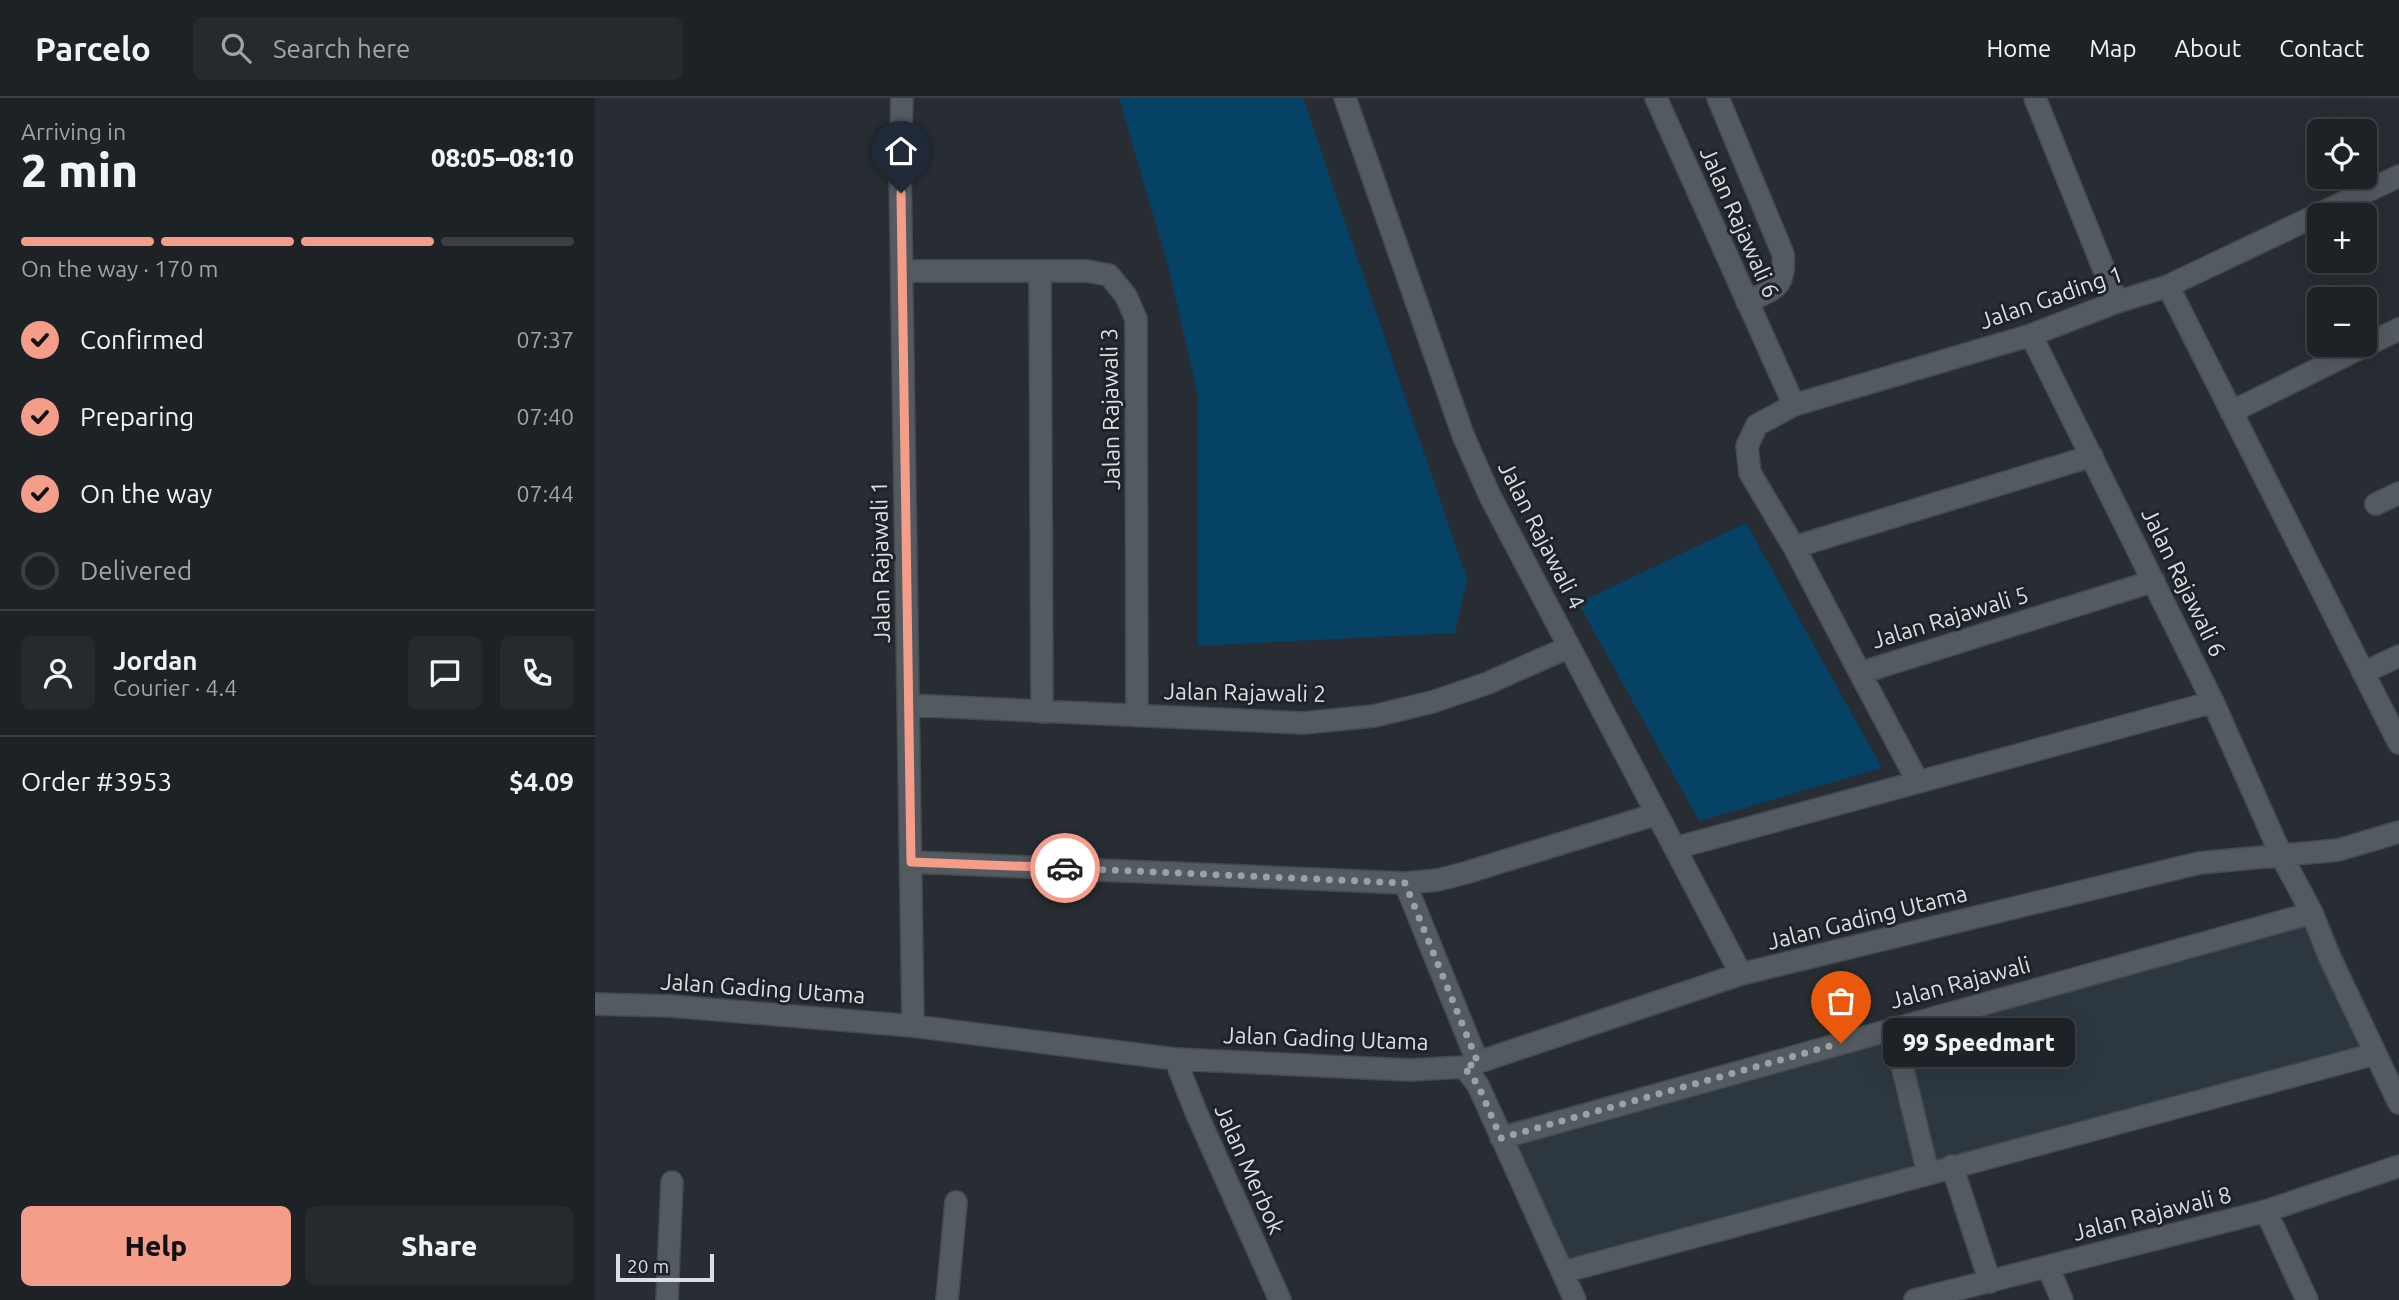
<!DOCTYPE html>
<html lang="en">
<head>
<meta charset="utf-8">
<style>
	:root { --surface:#1d2226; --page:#252a2e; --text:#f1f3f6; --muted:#a0a4a7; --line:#3b3f43; --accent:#f49e8a }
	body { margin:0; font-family:Ubuntu,sans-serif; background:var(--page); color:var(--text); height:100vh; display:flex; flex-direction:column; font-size:26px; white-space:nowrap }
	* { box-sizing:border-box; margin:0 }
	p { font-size:23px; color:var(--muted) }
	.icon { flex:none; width:38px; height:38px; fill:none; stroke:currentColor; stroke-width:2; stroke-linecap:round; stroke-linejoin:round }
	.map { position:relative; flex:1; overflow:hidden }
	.panel { display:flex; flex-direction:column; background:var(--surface); width:595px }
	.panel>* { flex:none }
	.controls { position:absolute; left:1712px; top:21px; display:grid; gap:14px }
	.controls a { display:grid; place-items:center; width:70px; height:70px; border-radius:10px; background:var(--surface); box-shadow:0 7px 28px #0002,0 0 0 2px var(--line); font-size:35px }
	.scale { position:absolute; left:21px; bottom:18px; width:98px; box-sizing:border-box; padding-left:7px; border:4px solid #dbdfe2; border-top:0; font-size:19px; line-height:24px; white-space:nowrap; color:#dbdfe2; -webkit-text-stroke:5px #1d2328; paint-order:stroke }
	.pin { position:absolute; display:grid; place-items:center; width:60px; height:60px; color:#fff; margin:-72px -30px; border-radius:50% 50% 50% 0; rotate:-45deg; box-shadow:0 0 7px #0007 }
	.pin .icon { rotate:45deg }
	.courier { position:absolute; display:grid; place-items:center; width:70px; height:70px; margin:-35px; border:5px solid #f49e8a; border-radius:50%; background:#fff; color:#222; box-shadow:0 2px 9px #0007 }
	.bubble { position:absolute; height:49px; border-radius:10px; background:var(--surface); box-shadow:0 7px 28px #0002,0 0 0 2px var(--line); font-size:23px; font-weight:800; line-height:49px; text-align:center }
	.headline em { font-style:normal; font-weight:800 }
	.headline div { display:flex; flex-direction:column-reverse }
	.headline { display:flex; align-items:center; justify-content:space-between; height:119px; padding:0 21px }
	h1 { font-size:46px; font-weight:800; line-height:52px }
	.bar { display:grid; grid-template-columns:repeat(4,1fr); gap:10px 7px; align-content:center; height:84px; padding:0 21px }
	.bar i { height:9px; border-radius:5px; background:var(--line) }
	.bar .active { background:var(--accent) }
	.bar p { grid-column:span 4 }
	.line { display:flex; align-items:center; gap:18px; padding:0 21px; border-top:2px solid var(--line) }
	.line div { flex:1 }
	.round { display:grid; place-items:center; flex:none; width:74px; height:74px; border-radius:10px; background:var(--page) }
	ol { padding:0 21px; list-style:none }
	li { display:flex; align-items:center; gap:21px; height:77px }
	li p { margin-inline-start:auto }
	li .icon { padding:7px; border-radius:50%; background:var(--accent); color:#111; stroke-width:4 }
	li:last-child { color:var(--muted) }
	li i { width:38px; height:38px; border:4px solid var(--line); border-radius:50% }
	.button { display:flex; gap:14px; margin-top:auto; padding:14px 21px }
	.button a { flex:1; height:80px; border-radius:10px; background:var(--accent); color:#111; font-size:28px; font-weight:800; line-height:80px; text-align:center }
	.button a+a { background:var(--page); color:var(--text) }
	header { display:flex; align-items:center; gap:42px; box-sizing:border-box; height:98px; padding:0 35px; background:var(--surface); border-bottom:2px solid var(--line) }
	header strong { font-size:33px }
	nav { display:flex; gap:38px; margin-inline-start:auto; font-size:24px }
	.search { width:490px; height:63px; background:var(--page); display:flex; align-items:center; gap:18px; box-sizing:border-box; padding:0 24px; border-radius:10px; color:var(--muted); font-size:26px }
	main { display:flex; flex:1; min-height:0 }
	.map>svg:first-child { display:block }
	.built { fill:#2c3740 }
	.green { fill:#064166 }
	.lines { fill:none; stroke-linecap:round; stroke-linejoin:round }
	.minor-casing { stroke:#454a4e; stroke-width:24 }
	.minor { stroke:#535a60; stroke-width:21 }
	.done { stroke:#9ca1a4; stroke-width:7; stroke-dasharray:0 12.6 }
	.route { stroke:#f49e8a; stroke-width:9 }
	.labels { text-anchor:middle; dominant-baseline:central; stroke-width:6; stroke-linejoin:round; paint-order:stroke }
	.street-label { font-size:23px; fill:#dbdfe2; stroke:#1d2328 }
</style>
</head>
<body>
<header>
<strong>Parcelo</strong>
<div class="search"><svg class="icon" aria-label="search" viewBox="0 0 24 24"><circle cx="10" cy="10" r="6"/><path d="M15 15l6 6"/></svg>Search here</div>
<nav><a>Home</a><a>Map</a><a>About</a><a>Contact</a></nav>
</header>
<main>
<section class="panel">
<div class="headline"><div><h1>2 min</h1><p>Arriving in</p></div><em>08:05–08:10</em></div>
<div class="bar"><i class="active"></i><i class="active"></i><i class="active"></i><i></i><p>On the way · 170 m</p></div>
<ol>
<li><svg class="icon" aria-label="check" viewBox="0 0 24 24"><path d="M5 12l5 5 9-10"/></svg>Confirmed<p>07:37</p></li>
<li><svg class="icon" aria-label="check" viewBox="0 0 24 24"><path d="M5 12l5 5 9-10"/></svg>Preparing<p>07:40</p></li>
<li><svg class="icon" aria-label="check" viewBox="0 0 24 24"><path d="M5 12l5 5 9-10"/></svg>On the way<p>07:44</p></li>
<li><i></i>Delivered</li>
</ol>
<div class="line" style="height:126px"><a class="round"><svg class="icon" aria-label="person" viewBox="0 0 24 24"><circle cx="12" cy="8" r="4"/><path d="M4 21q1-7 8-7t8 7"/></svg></a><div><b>Jordan</b><p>Courier · 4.4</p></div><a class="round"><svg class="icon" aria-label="chat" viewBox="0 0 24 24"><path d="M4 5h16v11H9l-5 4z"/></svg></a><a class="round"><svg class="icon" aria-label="phone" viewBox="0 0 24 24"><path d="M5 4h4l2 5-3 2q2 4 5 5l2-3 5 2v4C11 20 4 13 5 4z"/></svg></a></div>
<div class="line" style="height:91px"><div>Order #3953</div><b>$4.09</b></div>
<div class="button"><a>Help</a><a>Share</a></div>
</section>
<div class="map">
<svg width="1804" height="1202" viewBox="0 0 1804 1202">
	<rect width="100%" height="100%" fill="#272d32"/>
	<path class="built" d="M1724,803L1795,959L960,1183L890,1031Z"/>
	<path class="green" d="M524,0H708L872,481L860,535L603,548V298L573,168Z
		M1151,425L1287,670L1104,723L983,505Z"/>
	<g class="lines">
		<g class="minor-casing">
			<path id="minor" d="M307,0L305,69L318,928
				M750,0L868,337L895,398L1146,876
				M1061,0L1199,307
				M1123,0L1188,156C1191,190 1180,190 1152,204
				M1440,0L1522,204
				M307,173H492L514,177L531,198L541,221L542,618
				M445,173L447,614
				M1573,188L1804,645
				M1436,237L1618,604L1687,759L1717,815L1734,858L1804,1005
				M1636,314L1804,231
				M1781,406L1804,395
				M1199,449L1497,358
				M1559,483L1265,575L1199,449L1155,375L1152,348L1162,327L1199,307L1436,237L1522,204L1573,188L1804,78
				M1265,575L1323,684
				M1768,575L1804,558
				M313,607L708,625L779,618L837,604L893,585L974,549
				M1080,750L1618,604
				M316,764L810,785L843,782L870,775L1062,716
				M810,785L883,965
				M0,906L75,908L318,928L580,961L815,972L869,969L1146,876L1604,765L1743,752L1804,734
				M1298,930L1333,1075
				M580,961L601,1014L685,1202
				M869,969L883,987L980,1202
				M906,1040L1717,815
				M1357,1068L1395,1184
				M1671,1113L1712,1202
				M1453,1169L1467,1202
				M968,1174L1780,956
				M72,1202L77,1084
				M352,1202L361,1104
				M1320,1202L1671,1113L1804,1068"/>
		</g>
		<use href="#minor" class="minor"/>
	</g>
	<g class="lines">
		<path class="done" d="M470,770L810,785L883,965L869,969L883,987L906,1040L1246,945"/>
		<path class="route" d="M306,95L316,764L470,770"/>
	</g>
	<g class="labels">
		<g class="street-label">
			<text transform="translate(1145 124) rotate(66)">Jalan Rajawali 6</text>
			<text transform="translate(1456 199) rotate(-19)">Jalan Gading 1</text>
			<text transform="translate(515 311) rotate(-91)">Jalan Rajawali 3</text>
			<text transform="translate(947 437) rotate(63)">Jalan Rajawali 4</text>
			<text transform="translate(285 464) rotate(-91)">Jalan Rajawali 1</text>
			<text transform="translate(1589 484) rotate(64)">Jalan Rajawali 6</text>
			<text transform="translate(1355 519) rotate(-17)">Jalan Rajawali 5</text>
			<text transform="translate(650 594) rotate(1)">Jalan Rajawali 2</text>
			<text transform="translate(1272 819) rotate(-14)">Jalan Gading Utama</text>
			<text transform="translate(1365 884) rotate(-15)">Jalan Rajawali</text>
			<text transform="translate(168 890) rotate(4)">Jalan Gading Utama</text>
			<text transform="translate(731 940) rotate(2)">Jalan Gading Utama</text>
			<text transform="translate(655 1071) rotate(66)">Jalan Merbok</text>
			<text transform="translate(1557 1115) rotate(-14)">Jalan Rajawali 8</text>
		</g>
	</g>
</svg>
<div class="controls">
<a><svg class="icon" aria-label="locate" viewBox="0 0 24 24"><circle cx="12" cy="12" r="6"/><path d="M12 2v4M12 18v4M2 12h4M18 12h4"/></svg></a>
<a>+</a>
<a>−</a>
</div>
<div class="scale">20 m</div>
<div class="pin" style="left:1246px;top:945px;background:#ea580c"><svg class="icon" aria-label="bag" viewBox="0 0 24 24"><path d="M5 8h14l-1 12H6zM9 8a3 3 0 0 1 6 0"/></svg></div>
<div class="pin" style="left:306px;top:95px;background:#1f2937"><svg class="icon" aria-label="home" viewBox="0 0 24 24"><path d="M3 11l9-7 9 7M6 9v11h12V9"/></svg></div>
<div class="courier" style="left:470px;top:770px"><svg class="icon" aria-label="car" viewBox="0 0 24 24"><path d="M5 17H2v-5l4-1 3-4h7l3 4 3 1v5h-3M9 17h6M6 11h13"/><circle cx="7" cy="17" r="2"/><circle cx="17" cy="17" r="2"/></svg></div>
<div class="bubble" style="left:1288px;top:920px;width:192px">99 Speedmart</div>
</div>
</main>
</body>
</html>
